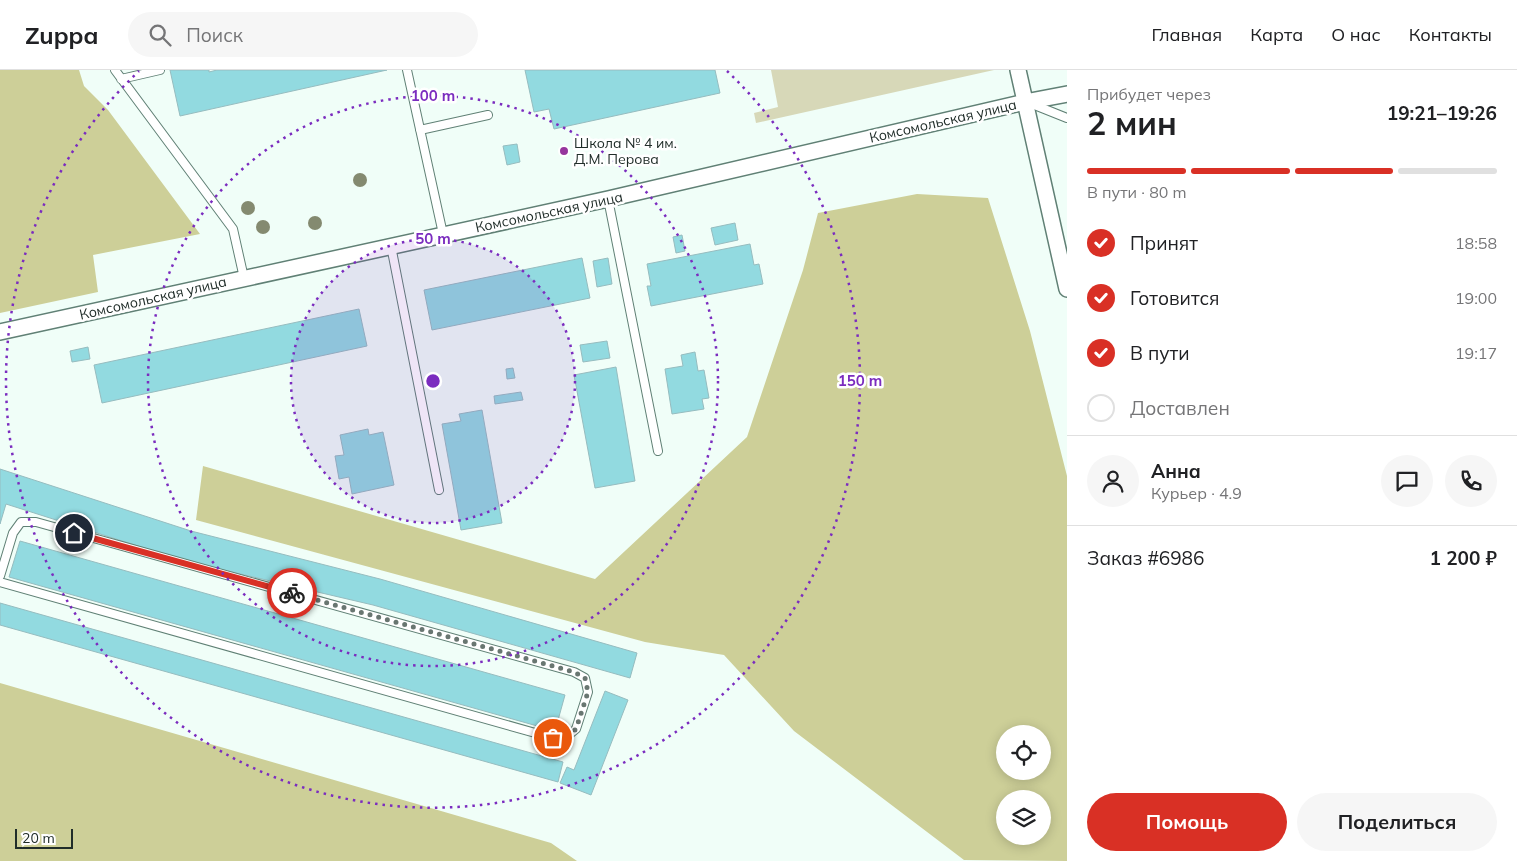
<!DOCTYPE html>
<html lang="ru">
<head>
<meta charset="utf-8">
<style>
	:root { --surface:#fff; --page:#f6f6f6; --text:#202124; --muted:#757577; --line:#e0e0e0; --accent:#d93025 }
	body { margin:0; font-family:Mulish,sans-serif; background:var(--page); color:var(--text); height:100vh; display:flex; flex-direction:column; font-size:19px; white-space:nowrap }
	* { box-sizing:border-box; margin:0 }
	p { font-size:16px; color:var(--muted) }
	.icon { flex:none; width:28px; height:28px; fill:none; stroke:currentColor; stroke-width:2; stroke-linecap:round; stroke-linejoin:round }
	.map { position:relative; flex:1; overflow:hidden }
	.details { display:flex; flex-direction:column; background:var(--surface); width:450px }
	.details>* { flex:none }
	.fabs { position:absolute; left:996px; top:655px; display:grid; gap:10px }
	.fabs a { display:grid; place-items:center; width:55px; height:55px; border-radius:50%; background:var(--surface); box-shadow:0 2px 12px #0003; font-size:25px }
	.scale { position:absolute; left:15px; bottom:12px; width:58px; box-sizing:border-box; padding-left:5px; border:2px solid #202d29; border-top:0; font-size:14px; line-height:18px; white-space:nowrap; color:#202d29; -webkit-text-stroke:4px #fff; paint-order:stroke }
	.pin { position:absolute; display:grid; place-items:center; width:42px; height:42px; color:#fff; margin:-21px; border:2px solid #fff; border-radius:50%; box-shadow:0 1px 5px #0007 }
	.courier { position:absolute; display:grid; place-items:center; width:50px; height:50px; margin:-25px; border:4px solid #d93025; border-radius:50%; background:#fff; color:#222; box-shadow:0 1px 6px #0007 }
	.summary em { font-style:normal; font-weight:700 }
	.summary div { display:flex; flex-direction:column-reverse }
	.summary { display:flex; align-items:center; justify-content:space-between; height:85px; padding:0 20px }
	h1 { font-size:32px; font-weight:700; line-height:38px }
	.bar { display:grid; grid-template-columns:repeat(4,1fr); gap:8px 5px; align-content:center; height:60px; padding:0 20px }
	.bar i { height:6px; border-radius:4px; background:var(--line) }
	.bar .current { background:var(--accent) }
	.bar p { grid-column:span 4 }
	.line { display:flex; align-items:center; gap:12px; padding:0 20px; border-top:1px solid var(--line) }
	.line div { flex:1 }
	.round { display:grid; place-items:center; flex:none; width:52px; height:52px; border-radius:26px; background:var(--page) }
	ol { padding:0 20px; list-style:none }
	li { display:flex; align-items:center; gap:15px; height:55px }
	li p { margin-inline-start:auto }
	li .icon { padding:5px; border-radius:50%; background:var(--accent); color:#fff; stroke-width:4 }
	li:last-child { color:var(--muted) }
	li i { width:28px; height:28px; border:2px solid var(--line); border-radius:50% }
	.button { display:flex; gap:10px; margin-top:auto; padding:10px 20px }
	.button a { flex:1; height:58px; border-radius:30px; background:var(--accent); color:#fff; font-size:20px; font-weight:700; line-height:58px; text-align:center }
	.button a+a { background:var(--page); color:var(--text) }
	header { display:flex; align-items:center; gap:30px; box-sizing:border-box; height:70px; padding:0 25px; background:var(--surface); border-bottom:1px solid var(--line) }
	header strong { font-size:24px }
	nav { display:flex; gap:28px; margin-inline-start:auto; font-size:18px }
	.search { width:350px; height:45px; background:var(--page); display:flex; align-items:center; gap:12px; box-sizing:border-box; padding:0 18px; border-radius:28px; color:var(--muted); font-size:19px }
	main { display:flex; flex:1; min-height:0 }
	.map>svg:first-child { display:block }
	.green { fill:#d7d8b8 }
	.forest { fill:#cdcf98; fill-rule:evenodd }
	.building { fill:#92dae0; stroke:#96bcbf }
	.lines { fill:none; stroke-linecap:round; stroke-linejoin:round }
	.service-casing { stroke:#608075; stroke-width:10 }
	.minor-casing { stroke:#608075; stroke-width:18 }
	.service { stroke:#fff; stroke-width:8 }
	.minor { stroke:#fff; stroke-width:15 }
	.tree { fill:#848a70 }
	.done { stroke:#697671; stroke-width:5; stroke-dasharray:0 9 }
	.route { stroke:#d93025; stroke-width:6 }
	.ring { fill:none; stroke:#7b2cbf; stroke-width:2.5; stroke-dasharray:2.5 5 }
	.poi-dot { fill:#96359d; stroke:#fff; stroke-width:2 }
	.labels { text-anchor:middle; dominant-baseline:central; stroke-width:5; stroke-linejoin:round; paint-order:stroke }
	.street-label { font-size:14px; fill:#202d29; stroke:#fff }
	.poi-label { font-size:14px; fill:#202d29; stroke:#fff; text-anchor:start }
	.centre { fill:#7b2cbf; stroke:#fff; stroke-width:2.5 }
	.ring-label { font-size:15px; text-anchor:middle; font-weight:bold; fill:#7b2cbf; stroke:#fff; stroke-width:5; stroke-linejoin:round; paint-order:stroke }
</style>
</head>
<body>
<header>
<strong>Zuppa</strong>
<div class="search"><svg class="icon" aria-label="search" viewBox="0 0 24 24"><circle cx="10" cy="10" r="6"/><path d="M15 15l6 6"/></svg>Поиск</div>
<nav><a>Главная</a><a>Карта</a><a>О нас</a><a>Контакты</a></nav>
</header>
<main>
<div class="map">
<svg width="1067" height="791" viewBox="0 0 1067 791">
	<rect width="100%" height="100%" fill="#f0fef8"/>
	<path class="green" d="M771,0H994L756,53L754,43L778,37Z"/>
	<path class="forest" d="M0,0H79L84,16L108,40L200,164L93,185L98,222L0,243Z
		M917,124L988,128L1030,261L1067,406V791L964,790L794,661L724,585L645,572L196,450L203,396L595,509L747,367L803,200L818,143ZM1005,664H1042V701H1005ZM1005,729H1042V766H1005Z
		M0,613L551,773L577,791H0Z"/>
	<path class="building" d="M170,0H209V2L217,0H387L180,46Z
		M525,0H715L720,23L554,59L549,39L534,42Z
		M517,74L520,92L507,95L503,76Z
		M735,153L738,170L715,175L711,158Z
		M682,165L685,181L676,183L673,167Z
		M750,174L754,195L759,194L763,214L651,236L647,216H651L647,194Z
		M582,188L590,228L432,260L424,220Z
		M608,188L612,214L597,217L593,191Z
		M359,239L367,276L102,333L94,295Z
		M607,271L610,288L583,292L580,275Z
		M88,277L90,289L72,292L70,281Z
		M695,282L698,301L704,300L709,328L702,329L704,339L672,344L665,299L683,296L681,285Z
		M616,297L635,411L595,418L574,305Z
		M513,298L515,308L507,309L506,299Z
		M521,322L523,330L495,334L494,326Z
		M482,340L502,453L461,460L442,354L461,351L459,344Z
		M368,359L369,365L383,362L394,415L352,424L349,407L339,409L335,386L344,385L340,365Z
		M0,399L191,461L380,509L637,583L630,608L373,535L185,491L6,434L0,454Z
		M20,471L565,625L555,661L9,507Z
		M0,533L563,692L558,712L0,555Z
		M605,621L628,630L591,725L560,713L567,697L574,700Z"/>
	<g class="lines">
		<g class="service-casing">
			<path id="service" d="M115,0L233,159L244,208
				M407,0L443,164
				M121,9L160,0
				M1032,34L1067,48
				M420,60L488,45
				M608,129L658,381
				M391,176L439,420
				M0,506L13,463L21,452H36L574,602L585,608L588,622L576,659L565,668H553L0,512"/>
		</g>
		<g class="minor-casing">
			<path id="minor" d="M1018,0L1067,219
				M0,262L608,129L1025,32L1067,24"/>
		</g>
		<use href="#service" class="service"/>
		<use href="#minor" class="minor"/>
	</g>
	<g class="tree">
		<circle cx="360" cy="110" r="7"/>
		<circle cx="248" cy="138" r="7"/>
		<circle cx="315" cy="153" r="7"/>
		<circle cx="263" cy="157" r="7"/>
	</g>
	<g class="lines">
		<path class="done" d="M292,523L574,602L585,608L588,622L576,659L565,668H553"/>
		<path class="route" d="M74,463L292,523"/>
	</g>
	<circle cx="433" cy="311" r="142" fill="#7b2cbf" fill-opacity=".12"/>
	<g class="ring">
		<circle cx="433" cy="311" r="142"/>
		<circle cx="433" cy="311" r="285"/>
		<path d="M727 1A427 427 0 1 1 139 1"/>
	</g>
	<circle class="poi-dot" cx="564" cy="81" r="5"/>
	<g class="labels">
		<g class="street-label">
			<text transform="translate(943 51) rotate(-13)">Комсомольская улица</text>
			<text transform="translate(549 142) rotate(-12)">Комсомольская улица</text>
			<text transform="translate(153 228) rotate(-13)">Комсомольская улица</text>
		</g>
		<g class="poi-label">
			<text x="574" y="73">Школа № 4 им.<tspan x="574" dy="16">Д.М. Перова</tspan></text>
		</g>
	</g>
	<circle cx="433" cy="311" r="8" class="centre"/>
	<g class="ring-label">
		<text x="433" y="31">100 m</text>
		<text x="433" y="174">50 m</text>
		<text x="860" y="316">150 m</text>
	</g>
</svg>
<div class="fabs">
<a><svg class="icon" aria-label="locate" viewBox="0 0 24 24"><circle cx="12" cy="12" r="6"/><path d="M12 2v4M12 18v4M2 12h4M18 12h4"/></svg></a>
<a><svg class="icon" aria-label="layers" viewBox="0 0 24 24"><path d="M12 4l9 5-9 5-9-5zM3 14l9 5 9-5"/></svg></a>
</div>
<div class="scale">20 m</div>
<div class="pin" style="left:553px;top:668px;background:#ea580c"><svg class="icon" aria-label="bag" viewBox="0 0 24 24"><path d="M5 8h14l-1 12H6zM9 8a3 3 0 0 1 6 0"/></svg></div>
<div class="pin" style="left:74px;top:463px;background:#1f2937"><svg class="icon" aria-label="home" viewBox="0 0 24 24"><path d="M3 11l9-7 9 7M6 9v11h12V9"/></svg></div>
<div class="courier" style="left:292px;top:523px"><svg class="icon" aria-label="bike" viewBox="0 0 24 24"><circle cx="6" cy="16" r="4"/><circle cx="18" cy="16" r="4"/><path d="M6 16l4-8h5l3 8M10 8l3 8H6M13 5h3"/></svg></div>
</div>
<section class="details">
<div class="summary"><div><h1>2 мин</h1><p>Прибудет через</p></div><em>19:21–19:26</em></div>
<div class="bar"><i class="current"></i><i class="current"></i><i class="current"></i><i></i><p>В пути · 80 m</p></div>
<ol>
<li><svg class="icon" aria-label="check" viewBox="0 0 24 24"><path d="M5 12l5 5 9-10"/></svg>Принят<p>18:58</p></li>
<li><svg class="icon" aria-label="check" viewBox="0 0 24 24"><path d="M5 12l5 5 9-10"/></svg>Готовится<p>19:00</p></li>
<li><svg class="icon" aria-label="check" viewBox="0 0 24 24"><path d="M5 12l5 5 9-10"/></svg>В пути<p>19:17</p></li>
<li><i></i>Доставлен</li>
</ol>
<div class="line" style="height:90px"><a class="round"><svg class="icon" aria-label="person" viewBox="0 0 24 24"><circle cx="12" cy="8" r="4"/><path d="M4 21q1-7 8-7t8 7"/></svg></a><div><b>Анна</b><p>Курьер · 4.9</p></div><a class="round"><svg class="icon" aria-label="chat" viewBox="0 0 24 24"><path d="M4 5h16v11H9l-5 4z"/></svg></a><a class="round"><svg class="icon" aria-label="phone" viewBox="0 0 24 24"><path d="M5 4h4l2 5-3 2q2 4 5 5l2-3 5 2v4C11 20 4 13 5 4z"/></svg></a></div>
<div class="line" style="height:65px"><div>Заказ #6986</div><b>1 200 ₽</b></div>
<div class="button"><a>Помощь</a><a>Поделиться</a></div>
</section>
</main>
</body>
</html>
